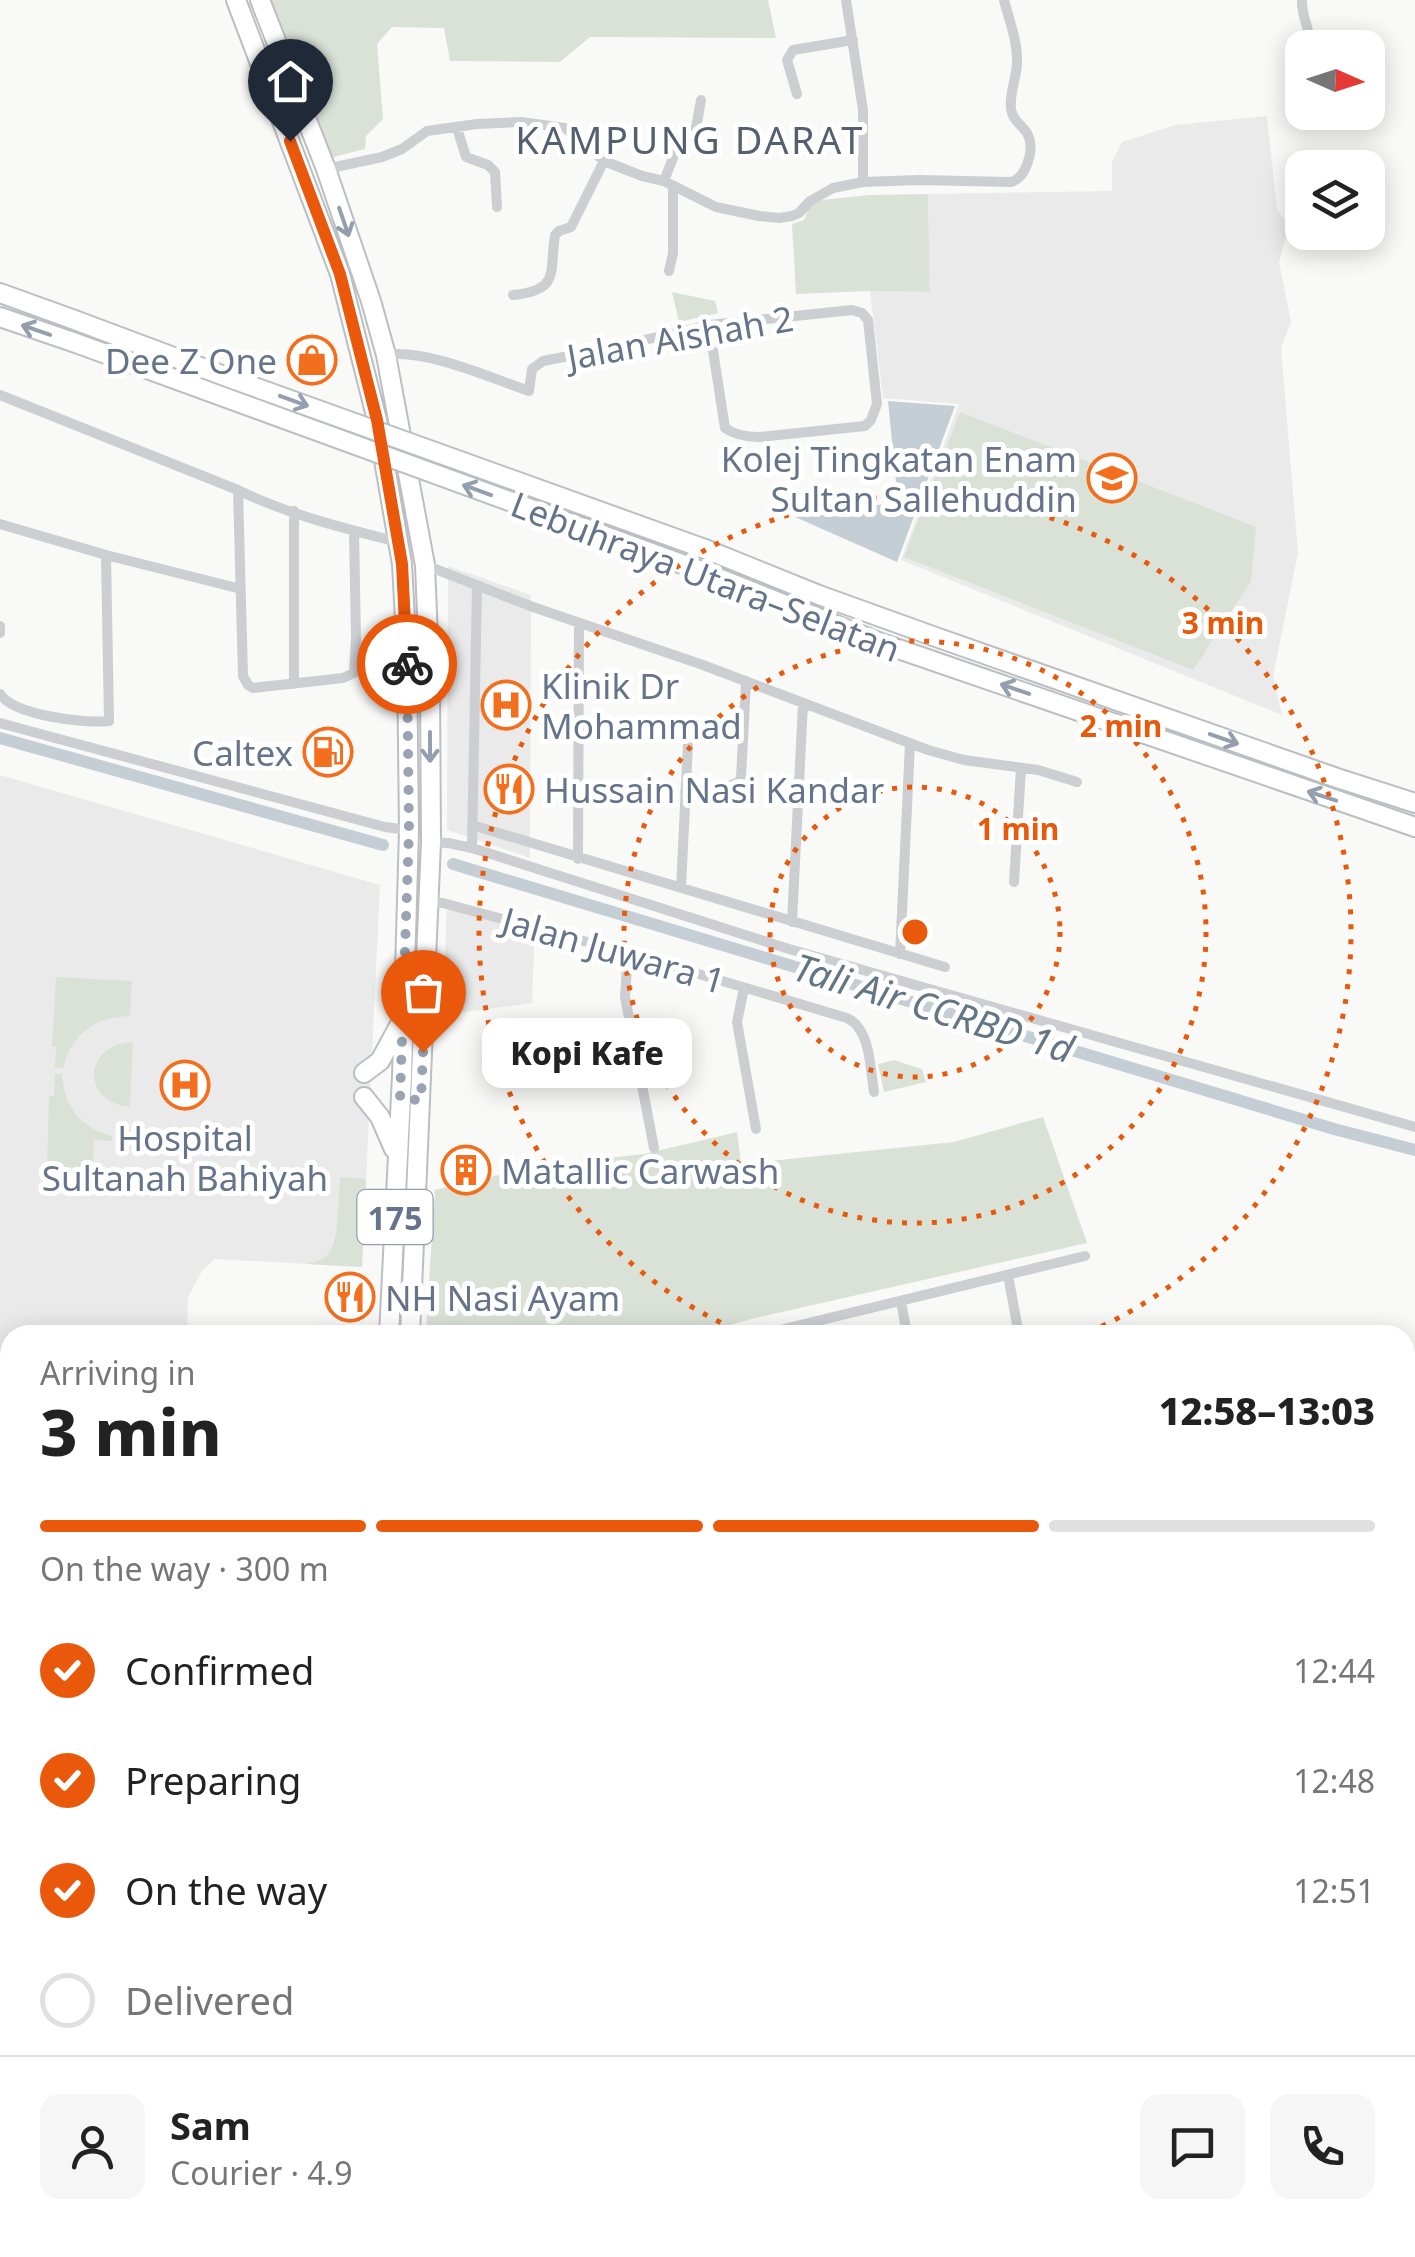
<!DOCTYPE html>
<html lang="en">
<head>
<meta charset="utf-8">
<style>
	:root { --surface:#fff; --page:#f6f6f6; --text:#222; --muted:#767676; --line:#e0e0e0; --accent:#ea580c }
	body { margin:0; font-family:"Noto Sans",sans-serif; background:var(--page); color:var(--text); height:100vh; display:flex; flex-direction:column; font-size:38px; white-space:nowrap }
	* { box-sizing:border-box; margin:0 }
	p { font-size:32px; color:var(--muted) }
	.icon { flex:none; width:55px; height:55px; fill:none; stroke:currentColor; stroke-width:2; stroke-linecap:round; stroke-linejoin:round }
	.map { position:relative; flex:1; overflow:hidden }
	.sheet { position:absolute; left:0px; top:1325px; width:1415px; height:932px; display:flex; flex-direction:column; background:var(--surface); border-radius:30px 30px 0 0; box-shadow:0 5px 25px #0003 }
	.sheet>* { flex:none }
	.needle { width:65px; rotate:93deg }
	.tools { position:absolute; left:1285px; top:30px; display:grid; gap:20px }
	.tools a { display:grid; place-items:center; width:100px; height:100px; border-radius:20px; background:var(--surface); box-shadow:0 5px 25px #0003; font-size:50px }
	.pin { position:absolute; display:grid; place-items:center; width:85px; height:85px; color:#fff; margin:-102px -42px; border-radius:50% 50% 50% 0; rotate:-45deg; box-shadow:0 0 10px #0007 }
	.pin .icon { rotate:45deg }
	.courier { position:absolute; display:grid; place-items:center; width:100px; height:100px; margin:-50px; border:8px solid #ea580c; border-radius:50%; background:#fff; color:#222; box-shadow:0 2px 12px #0007 }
	.bubble { position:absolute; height:70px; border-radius:20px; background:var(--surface); box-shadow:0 5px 25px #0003; font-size:32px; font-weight:800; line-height:70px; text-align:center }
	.summary em { font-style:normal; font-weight:800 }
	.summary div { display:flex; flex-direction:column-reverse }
	.summary { display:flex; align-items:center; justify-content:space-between; height:170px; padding:0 40px }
	h1 { font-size:65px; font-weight:800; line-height:75px }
	.bar { display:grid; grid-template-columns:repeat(4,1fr); gap:15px 10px; align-content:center; height:120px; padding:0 40px }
	.bar i { height:12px; border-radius:8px; background:var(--line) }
	.bar .on { background:var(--accent) }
	.bar p { grid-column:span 4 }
	.line { display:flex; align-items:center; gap:25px; padding:0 40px; border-top:2px solid var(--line) }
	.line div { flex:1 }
	.round { display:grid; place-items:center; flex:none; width:105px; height:105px; border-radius:20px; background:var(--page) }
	ol { padding:0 40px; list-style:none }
	li { display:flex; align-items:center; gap:30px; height:110px }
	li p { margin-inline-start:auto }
	li .icon { padding:10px; border-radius:50%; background:var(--accent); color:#fff; stroke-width:4 }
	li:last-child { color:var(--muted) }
	li i { width:55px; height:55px; border:5px solid var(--line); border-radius:50% }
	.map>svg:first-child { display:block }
	.built { fill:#eaeaea }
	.green { fill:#dae2d7 }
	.water { fill:#c5ced5 }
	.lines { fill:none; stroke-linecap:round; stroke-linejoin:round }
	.canal { stroke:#c5ced5; stroke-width:12 }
	.highway-casing { stroke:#bbbec2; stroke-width:22 }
	.street { stroke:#ccced2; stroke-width:10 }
	.highway { stroke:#fff; stroke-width:18 }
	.highway-bridge-casing { stroke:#bbbec2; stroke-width:22; stroke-linecap:butt }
	.highway-bridge { stroke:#fff; stroke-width:18 }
	.oneway { stroke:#939eae }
	.done { stroke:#99a3b1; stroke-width:10; stroke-dasharray:0 18 }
	.route { stroke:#ea580c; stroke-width:12 }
	.ring { fill:none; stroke:#e8590c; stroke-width:5; stroke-dasharray:5 10 }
	.labels { text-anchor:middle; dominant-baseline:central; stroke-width:10; stroke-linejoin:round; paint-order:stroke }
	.shield { fill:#fff; stroke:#939eae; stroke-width:2.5 }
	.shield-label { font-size:32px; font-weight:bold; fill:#65748b }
	.street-label { font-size:35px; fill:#65748b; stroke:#fff }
	.poi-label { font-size:35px; fill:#65748b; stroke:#fff; text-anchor:start }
	.neighbourhood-label { font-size:38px; letter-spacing:2.5px; fill:#545f6f; stroke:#fff }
	.water-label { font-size:38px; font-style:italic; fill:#627685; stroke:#fff }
	.centre { fill:#e8590c; stroke:#fff; stroke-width:5 }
	.ring-label { font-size:30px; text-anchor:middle; font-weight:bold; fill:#e8590c; stroke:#fff; stroke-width:10; stroke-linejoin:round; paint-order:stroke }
</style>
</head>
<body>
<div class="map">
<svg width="1415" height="2257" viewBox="0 0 1415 2257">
	<rect width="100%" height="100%" fill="#f9f9f7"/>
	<path class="built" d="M1267,116L1277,210L1289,225L1279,262L1291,322L1281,348L1298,553L1273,676L1282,715L901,560L959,404L883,398L870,291L930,292L928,194L1112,191V162L1122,142L1175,125Z
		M448,566L531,595L530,858L447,830Z
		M0,775L380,885L362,1267L215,1259L202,1271L188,1297L187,1335H10V1530L0,1532Z
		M447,900L535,922L532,1003L443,1015Z
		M544,2248H786L788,2257H522L524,2251Z"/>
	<path class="green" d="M271,0H768L776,38L590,37L560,62L450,61L444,28L392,27L377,44L383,119L366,136L365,149L330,158Z
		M928,194L930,292L870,291L796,294L792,224L804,220L812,201L869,195Z
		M672,292L715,301L718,313L679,322Z
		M960,412L1256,527L1251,581L1193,670L904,557Z
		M56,977L132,981L130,1016C94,1017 72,1034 63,1068H55L56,1047L52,1046Z
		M133,1042L130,1107C80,1103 84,1043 133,1042Z
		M894,1060L922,1069L926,1082L884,1092L878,1064Z
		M55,1074H62C64,1107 80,1127 112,1136V1141L94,1140L93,1168L47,1167L49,1096H54Z
		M1043,1117L1087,1243L751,1319L695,1335H429L426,1329L435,1190L537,1166L644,1154L737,1132L741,1164L954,1142Z
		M340,1177L366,1179L362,1267L306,1264C315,1262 323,1260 329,1253C340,1239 338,1195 340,1177Z
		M10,1819V1909L0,1911V1821Z"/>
	<path class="water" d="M888,401L955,406L897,562L795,517L898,502Z"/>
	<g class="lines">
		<path class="canal" d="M0,738L383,845
			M453,864L1334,1129L1415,1150"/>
		<g class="highway-casing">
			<path id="highway" d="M236,0L340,274L377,420L402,564L407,657L409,830L402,1076L389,1335
				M260,0L326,169L371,301L386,355L425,565L430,688L431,842L410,1335
				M0,293L72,319
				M0,317L73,342
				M705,549L819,595L930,635L1337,778L1415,803
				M701,571L881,643L1415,827
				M364,1073L380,1061L399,1026
				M364,1097L380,1117L394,1149
				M258,2257L260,2248
				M279,2257L281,2248"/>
		</g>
		<path class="street" d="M846,0L863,110V182
			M1302,0C1301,17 1311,31 1311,48
			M797,94L787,60L793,50L853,40
			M457,128L466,157L488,165L495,172L497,207
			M326,169L382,157L402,149L427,131L477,124L521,122L565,128L604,161L642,176L664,181L716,207L759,216L779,218L792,216L799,213L810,201L833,188L863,182L919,180L1011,182C1026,178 1035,150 1028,135C1023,125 1013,122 1011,109C1009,93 1017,78 1017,62C1018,42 1009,20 1004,0
			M664,181L681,137L696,128L701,100
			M669,271L673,253V187
			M513,295C561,290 549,272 555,235L559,231L571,227L604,161
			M386,355C424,348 491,378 529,391L532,369L543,361L610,348L709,325L852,310L862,313L868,320L877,404L871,420L865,426L759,437C747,437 735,435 725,428L709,325
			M0,395L238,490C287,514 346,529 398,542
			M238,490L243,676L248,685L253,688L343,678L354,673L356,638L354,531
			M294,511V684
			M0,524L106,555L241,589
			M425,565L533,607L703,665L928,750L964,760L1038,770L1077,782
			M0,626V633
			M0,694C14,715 84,724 109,721L106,555
			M0,723L385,827L409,830
			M685,792L726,787L739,782L741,777L746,683
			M472,825L945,967
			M431,842L448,843L472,848L789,949L1415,1127
			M472,848L477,585
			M578,859L579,623
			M1014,882L1021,768
			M681,888L689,723
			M428,902L443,903L628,953L847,1018C871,1029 870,1069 874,1092
			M792,922L803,704
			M628,953L625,997L654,1148
			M900,954L910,744
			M744,988L737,1022L756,1129
			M1008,1275L1019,1335
			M901,1301L907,1335
			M759,1335L1085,1256
			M0,1553L10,1552
			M1405,1582L1415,1580
			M0,1811L10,1808
			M1405,1871L1415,1868
			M0,1921L10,1920
			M0,2005H10
			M0,2097H10
			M0,2190H10
			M95,2248L97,2257
			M447,2248L453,2257"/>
		<use href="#highway" class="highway"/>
		<g class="highway-bridge-casing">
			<path id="highway-bridge" d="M72,319L235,380L705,549
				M73,342L701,571"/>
		</g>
		<use href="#highway-bridge" class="highway-bridge"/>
	</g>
	<defs><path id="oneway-shaft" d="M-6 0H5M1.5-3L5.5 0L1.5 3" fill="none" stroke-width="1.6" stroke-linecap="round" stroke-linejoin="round" transform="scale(2.5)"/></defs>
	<g class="oneway">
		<use href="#oneway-shaft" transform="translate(344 222) rotate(71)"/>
		<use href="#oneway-shaft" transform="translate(36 330) rotate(-161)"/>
		<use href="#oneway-shaft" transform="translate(294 401) rotate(20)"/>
		<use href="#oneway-shaft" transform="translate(477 490) rotate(-160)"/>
		<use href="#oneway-shaft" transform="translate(1015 689) rotate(-161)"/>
		<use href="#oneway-shaft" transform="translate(1224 739) rotate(19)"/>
		<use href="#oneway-shaft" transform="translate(430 747) rotate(90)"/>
		<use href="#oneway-shaft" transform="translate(1322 796) rotate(-162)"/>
	</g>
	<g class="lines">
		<path class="done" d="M407,664L409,830L400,1099L421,1100L423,1052"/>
		<path class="route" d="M290,141L340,274L377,420L402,564L407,664"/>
	</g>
	<g class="ring">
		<circle cx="915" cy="932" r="145"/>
		<circle cx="915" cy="932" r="291"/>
		<path d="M748 1335A436 436 0 1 1 1082 1335"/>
	</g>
	<defs>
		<g id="shop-ring" transform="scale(2.5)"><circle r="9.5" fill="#fff" stroke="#f36f1d" stroke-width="1.5"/><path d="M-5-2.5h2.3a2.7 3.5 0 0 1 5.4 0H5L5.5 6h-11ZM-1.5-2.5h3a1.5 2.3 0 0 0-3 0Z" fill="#f36f1d"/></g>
		<g id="school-ring" transform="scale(2.5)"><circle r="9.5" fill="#fff" stroke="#f36f1d" stroke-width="1.5"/><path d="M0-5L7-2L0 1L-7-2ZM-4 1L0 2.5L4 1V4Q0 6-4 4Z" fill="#f36f1d"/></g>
		<g id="hospital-ring" transform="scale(2.5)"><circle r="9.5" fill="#fff" stroke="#f36f1d" stroke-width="1.5"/><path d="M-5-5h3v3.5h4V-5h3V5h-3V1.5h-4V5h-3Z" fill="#f36f1d"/></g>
		<g id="fuel-ring" transform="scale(2.5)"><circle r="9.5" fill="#fff" stroke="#f36f1d" stroke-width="1.5"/><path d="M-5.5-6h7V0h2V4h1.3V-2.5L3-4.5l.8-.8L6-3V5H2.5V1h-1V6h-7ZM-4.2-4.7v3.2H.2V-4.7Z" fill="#f36f1d"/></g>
		<g id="restaurant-ring" transform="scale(2.5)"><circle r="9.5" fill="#fff" stroke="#f36f1d" stroke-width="1.5"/><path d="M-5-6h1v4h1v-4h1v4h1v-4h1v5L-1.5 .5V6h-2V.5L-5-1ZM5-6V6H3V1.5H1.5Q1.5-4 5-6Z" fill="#f36f1d"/></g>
		<g id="building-ring" transform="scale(2.5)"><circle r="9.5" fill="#fff" stroke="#f36f1d" stroke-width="1.5"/><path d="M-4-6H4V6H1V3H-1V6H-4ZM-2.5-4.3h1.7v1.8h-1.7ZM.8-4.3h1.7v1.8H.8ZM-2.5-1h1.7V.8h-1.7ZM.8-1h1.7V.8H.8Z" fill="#f36f1d"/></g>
	</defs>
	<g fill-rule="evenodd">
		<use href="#shop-ring" x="312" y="360"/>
		<use href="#school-ring" x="1112" y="478"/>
		<use href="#hospital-ring" x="506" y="705"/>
		<use href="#fuel-ring" x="328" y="752"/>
		<use href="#restaurant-ring" x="509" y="789"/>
		<use href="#hospital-ring" x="185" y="1085"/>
		<use href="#building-ring" x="466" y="1170"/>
		<use href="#restaurant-ring" x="350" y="1297"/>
	</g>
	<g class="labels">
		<rect class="shield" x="357.5" y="1190" width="75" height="54" rx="8"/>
		<g class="shield-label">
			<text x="395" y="1217">175</text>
		</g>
		<g class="street-label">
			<text transform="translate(680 337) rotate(-10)">Jalan Aishah 2</text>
			<text transform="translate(706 576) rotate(21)">Lebuhraya Utara–Selatan</text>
			<text transform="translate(614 950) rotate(16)">Jalan Juwara 1</text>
		</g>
		<g class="poi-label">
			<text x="277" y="360" text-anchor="end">Dee Z One</text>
			<text x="1077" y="458" text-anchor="end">Kolej Tingkatan Enam<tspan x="1077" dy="40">Sultan Sallehuddin</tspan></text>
			<text x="541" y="685">Klinik Dr<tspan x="541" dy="40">Mohammad</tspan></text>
			<text x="293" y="752" text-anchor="end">Caltex</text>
			<text x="544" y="789">Hussain Nasi Kandar</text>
			<text x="185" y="1137" text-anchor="middle">Hospital<tspan x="185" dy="40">Sultanah Bahiyah</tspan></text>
			<text x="501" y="1170">Matallic Carwash</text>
			<text x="385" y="1297">NH Nasi Ayam</text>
		</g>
		<g class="neighbourhood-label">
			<text x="690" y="139">KAMPUNG DARAT</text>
		</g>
		<g class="water-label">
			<text transform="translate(934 1007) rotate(17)">Tali Air CCRBD 1d</text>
		</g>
	</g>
	<circle cx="915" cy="932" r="15" class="centre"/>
	<g class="ring-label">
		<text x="1223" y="634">3 min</text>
		<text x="1121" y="737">2 min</text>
		<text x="1018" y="840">1 min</text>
	</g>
</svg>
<div class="tools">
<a><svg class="needle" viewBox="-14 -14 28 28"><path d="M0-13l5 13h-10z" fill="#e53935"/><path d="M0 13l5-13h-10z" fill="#767676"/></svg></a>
<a><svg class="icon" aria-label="layers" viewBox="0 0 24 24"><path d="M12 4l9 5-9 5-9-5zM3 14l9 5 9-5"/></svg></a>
</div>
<div class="pin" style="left:423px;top:1052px;background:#ea580c"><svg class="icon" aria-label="bag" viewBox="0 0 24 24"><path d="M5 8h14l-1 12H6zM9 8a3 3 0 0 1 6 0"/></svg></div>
<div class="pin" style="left:290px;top:141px;background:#1f2937"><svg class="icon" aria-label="home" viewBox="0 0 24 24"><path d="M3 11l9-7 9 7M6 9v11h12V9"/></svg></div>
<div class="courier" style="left:407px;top:664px"><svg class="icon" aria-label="bike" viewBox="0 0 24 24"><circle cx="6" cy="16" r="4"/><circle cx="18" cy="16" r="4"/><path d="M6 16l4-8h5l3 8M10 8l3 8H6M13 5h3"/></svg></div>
<div class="bubble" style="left:482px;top:1018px;width:210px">Kopi Kafe</div>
<section class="sheet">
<div class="summary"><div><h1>3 min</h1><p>Arriving in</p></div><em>12:58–13:03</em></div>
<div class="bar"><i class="on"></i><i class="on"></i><i class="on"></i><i></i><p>On the way · 300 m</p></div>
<ol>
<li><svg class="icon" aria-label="check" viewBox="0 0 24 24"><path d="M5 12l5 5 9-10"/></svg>Confirmed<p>12:44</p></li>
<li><svg class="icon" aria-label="check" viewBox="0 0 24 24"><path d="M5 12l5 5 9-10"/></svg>Preparing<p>12:48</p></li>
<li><svg class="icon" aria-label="check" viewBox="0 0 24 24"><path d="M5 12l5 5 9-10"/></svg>On the way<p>12:51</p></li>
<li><i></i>Delivered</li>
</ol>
<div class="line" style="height:180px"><a class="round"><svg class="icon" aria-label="person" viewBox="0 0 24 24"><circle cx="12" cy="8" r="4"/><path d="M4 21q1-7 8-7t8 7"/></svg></a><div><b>Sam</b><p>Courier · 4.9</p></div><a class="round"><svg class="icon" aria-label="chat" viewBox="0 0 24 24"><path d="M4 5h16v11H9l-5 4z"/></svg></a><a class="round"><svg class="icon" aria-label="phone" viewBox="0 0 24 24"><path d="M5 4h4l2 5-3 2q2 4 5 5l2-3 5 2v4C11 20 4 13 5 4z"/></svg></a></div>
</section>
</div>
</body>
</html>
